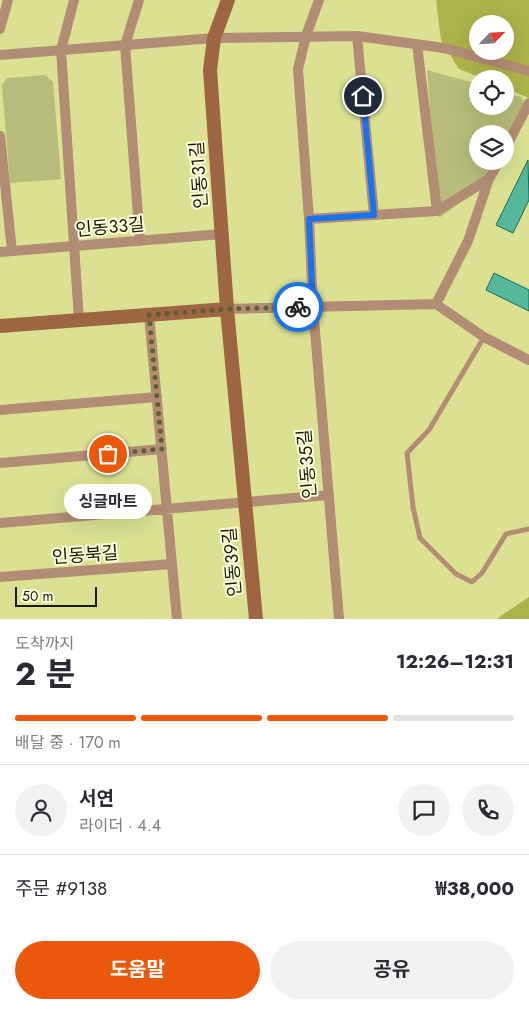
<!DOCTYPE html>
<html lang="ko">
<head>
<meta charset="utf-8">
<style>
	:root { --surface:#fff; --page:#f2f2f3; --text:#2b2b33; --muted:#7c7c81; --line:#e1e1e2; --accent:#ea580c }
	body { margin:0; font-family:Jost,"Noto Sans KR",sans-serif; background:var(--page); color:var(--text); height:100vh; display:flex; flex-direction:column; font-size:19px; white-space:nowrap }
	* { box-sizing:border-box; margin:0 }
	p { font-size:16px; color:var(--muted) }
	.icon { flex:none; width:28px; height:28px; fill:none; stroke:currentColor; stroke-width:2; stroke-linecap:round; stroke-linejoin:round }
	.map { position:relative; height:619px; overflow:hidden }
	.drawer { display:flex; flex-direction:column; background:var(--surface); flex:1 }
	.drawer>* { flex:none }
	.needle { width:32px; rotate:65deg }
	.buttons { position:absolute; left:469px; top:15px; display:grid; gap:10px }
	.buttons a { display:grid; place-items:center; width:45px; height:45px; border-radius:50%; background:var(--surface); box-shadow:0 5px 20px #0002; font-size:25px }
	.scale { position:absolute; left:15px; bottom:12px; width:82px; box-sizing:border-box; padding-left:5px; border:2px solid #191a00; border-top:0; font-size:14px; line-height:18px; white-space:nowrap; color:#191a00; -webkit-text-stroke:4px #fbfedf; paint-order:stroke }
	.pin { position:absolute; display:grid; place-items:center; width:42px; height:42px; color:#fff; margin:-21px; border:2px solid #fff; border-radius:50%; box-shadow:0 1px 5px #0007 }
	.courier { position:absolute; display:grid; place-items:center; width:50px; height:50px; margin:-25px; border:4px solid #1a73e8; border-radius:50%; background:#fff; color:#222; box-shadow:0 1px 6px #0007 }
	.bubble { position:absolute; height:35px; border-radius:18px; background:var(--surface); box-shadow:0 5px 20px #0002; font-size:16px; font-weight:700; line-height:35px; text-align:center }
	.headline em { font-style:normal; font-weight:700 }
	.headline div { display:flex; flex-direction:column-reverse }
	.headline { display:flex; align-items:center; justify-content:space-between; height:85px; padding:0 15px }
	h1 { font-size:32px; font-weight:700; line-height:38px }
	.bar { display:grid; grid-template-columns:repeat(4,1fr); gap:8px 5px; align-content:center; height:60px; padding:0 15px }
	.bar i { height:6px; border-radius:4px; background:var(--line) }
	.bar .current { background:var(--accent) }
	.bar p { grid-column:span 4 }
	.line { display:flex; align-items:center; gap:12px; padding:0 15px; border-top:1px solid var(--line) }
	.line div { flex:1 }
	.round { display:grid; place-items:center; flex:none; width:52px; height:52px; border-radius:26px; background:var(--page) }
	.action { display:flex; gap:10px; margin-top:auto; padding:10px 15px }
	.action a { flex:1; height:58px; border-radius:30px; background:var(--accent); color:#fff; font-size:20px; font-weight:700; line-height:58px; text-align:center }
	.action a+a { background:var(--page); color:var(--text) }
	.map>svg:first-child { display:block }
	.green { fill:#b7bc7b }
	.forest { fill:#adb249; fill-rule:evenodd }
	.building { fill:#55b79b; stroke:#1b6b57 }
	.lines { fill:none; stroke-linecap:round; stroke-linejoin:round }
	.lane { stroke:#b38c75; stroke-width:5 }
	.street { stroke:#b38c75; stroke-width:10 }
	.secondary { stroke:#9d6542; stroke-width:14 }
	.done { stroke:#5d6033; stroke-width:5; stroke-dasharray:0 9 }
	.route { stroke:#1a73e8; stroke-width:6 }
	.labels { text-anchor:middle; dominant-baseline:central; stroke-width:4; stroke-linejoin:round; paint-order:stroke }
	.street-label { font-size:18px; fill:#191a00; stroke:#fbfedf }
</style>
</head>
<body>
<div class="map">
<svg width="529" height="619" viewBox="0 0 529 619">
	<rect width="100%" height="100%" fill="#dbe191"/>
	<path class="green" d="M427,70L477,84L478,106H505V92L521,97L524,102L505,141V134H478V161H495L483,186L439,218Z
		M45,75L53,82L61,179L10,183L2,85L7,78Z"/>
	<path class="forest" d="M436,0H529V98L505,88V79H484L459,69L441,40ZM478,24H505V51H478Z
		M529,597V619H498L499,617Z"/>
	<path class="building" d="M528,160L529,200L513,233L496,225Z
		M494,273L529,290V311L486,290Z"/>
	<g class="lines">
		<path class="lane" d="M484,337L429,430L407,453L413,507L420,538L456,574L472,582L482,573L506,534L529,529"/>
		<path class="street" d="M74,0L61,50L79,320
			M139,0L125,45L140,241
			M319,0L306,36L298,69L309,219L313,307L339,619
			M0,29L8,0
			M357,36L374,215
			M417,44L437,211
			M0,55L214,38L357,36L444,48L529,71
			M0,136L12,251
			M505,149L529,103
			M309,219L437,211L489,179
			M0,252L222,234
			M436,304L468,241L489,179L499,161
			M227,309L436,304L484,337L529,360
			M149,315L177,619
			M0,410L157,397
			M0,463L162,449
			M0,523L329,495
			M0,577L172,564"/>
		<path class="secondary" d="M228,0L214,38L210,70L227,309L256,619
			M0,326L227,309"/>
	</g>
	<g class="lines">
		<path class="done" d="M108,454L162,449L149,315L227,309L298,307"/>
		<path class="route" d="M298,307H313L309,219L374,215L363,96"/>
	</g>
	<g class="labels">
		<g class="street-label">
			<text transform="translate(199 175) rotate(-94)">인동31길</text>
			<text transform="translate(110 227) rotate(-5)">인동33길</text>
			<text transform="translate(307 464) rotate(-95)">인동35길</text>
			<text transform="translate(85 555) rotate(-4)">인동북길</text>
			<text transform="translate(232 562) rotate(-95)">인동39길</text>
		</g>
	</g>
</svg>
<div class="buttons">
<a><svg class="needle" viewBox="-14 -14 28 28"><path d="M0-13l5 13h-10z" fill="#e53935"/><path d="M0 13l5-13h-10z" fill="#7c7c81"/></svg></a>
<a><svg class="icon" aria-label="locate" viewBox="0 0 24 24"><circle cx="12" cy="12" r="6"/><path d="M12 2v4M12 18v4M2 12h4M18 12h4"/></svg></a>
<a><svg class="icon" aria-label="layers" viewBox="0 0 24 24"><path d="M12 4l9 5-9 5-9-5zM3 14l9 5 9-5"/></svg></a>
</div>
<div class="scale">50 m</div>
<div class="pin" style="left:108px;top:454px;background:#ea580c"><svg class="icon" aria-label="bag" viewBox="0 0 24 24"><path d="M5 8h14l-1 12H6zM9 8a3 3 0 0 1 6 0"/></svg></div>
<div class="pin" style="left:363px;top:96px;background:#1f2937"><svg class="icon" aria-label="home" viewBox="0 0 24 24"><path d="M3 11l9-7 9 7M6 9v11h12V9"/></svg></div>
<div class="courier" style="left:298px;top:307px"><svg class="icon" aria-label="bike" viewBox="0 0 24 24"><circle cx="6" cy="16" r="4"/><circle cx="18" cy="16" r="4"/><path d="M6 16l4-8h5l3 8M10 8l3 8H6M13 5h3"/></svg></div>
<div class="bubble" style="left:64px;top:484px;width:88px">싱글마트</div>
</div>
<section class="drawer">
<div class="headline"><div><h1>2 분</h1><p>도착까지</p></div><em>12:26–12:31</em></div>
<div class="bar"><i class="current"></i><i class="current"></i><i class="current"></i><i></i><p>배달 중 · 170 m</p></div>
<div class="line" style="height:90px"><a class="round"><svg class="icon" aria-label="person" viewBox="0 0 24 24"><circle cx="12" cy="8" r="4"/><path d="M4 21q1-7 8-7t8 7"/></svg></a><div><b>서연</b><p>라이더 · 4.4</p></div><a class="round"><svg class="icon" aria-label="chat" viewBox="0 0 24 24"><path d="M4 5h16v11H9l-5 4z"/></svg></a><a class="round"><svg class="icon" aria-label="phone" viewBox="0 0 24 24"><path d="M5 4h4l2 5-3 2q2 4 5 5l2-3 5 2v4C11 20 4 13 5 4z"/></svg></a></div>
<div class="line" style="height:65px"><div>주문 #9138</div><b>₩38,000</b></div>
<div class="action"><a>도움말</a><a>공유</a></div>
</section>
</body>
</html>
